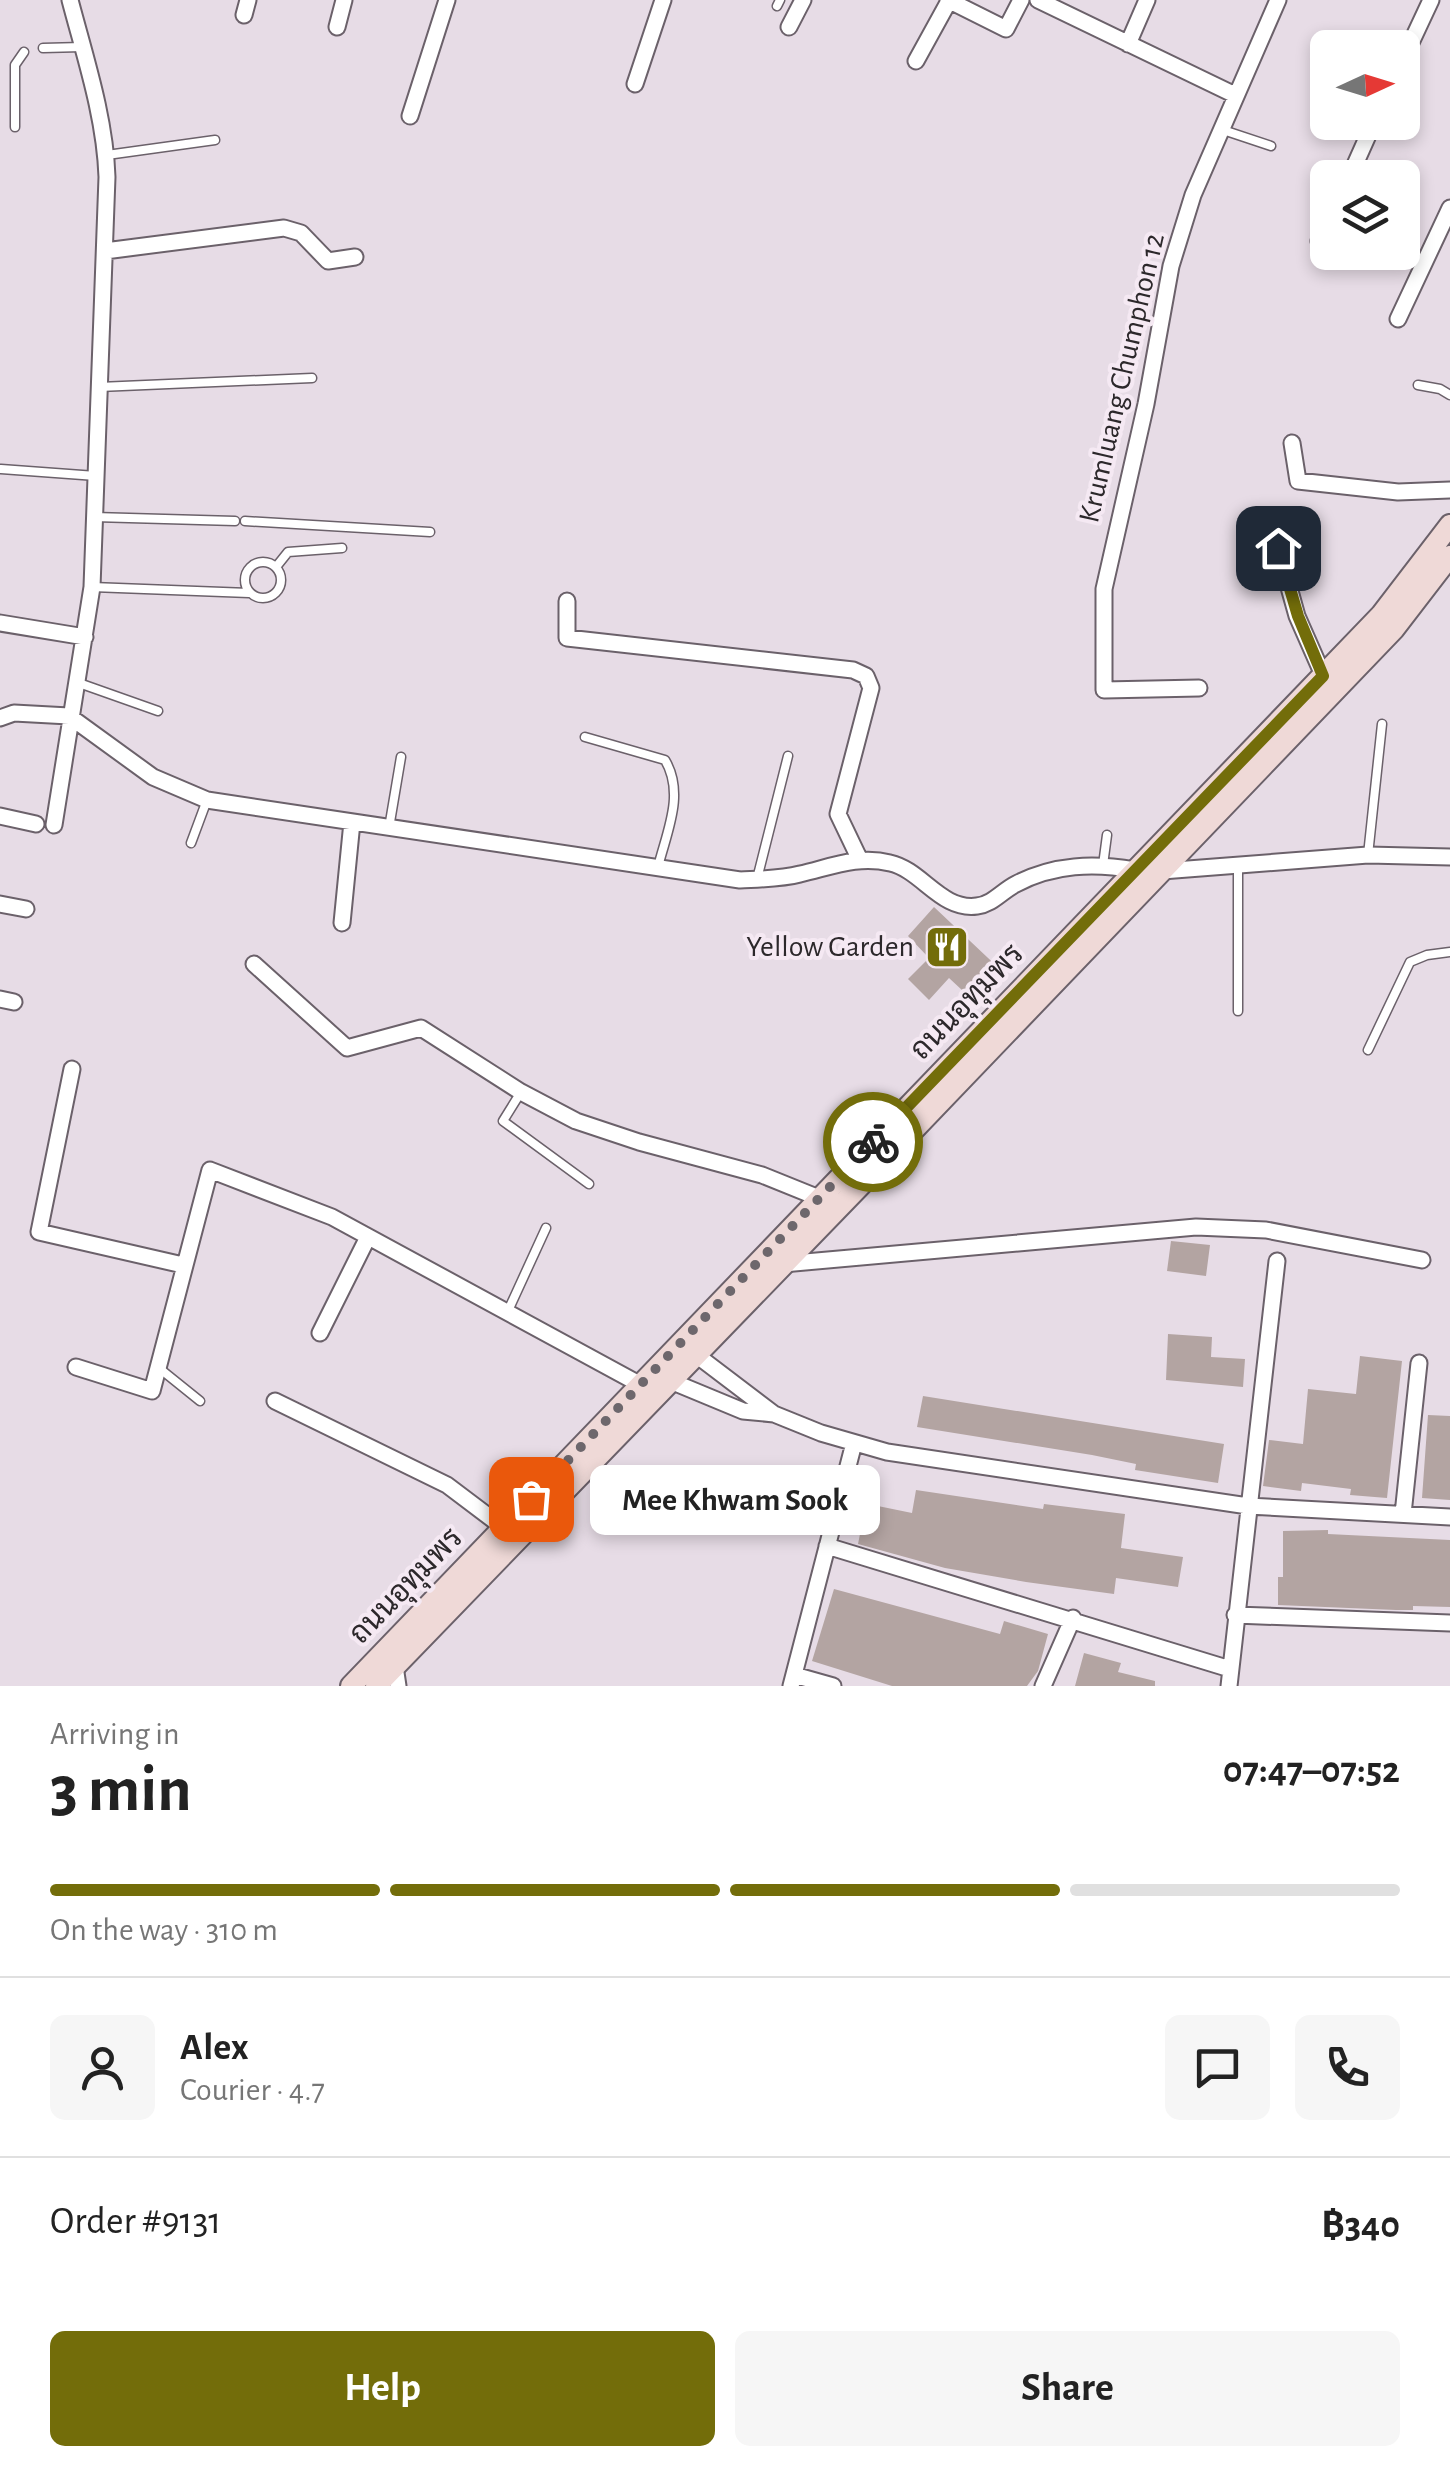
<!DOCTYPE html>
<html lang="en">
<head>
<meta charset="utf-8">
<style>
	:root { --surface:#fff; --page:#f6f6f6; --text:#222; --muted:#767676; --line:#e0e0e0; --accent:#736d0a }
	body { margin:0; font-family:"Alegreya Sans",Sarabun,sans-serif; background:var(--page); color:var(--text); height:100vh; display:flex; flex-direction:column; font-size:38px; white-space:nowrap }
	* { box-sizing:border-box; margin:0 }
	p { font-size:32px; color:var(--muted) }
	.icon { flex:none; width:55px; height:55px; fill:none; stroke:currentColor; stroke-width:2; stroke-linecap:round; stroke-linejoin:round }
	.map { position:relative; height:1686px; overflow:hidden }
	.side { display:flex; flex-direction:column; background:var(--surface); flex:1 }
	.side>* { flex:none }
	.needle { width:65px; rotate:86deg }
	.controls { position:absolute; left:1310px; top:30px; display:grid; gap:20px }
	.controls a { display:grid; place-items:center; width:110px; height:110px; border-radius:15px; background:var(--surface); box-shadow:0 5px 15px #0003; font-size:50px }
	.pin { position:absolute; display:grid; place-items:center; width:85px; height:85px; color:#fff; margin:-42px; border-radius:20px; box-shadow:0 5px 15px #0006 }
	.courier { position:absolute; display:grid; place-items:center; width:100px; height:100px; margin:-50px; border:8px solid #736d0a; border-radius:50%; background:#fff; color:#222; box-shadow:0 2px 12px #0007 }
	.bubble { position:absolute; height:70px; border-radius:15px; background:var(--surface); box-shadow:0 5px 15px #0003; font-size:32px; font-weight:700; line-height:70px; text-align:center }
	.head em { font-style:normal; font-weight:700 }
	.head div { display:flex; flex-direction:column-reverse }
	.head { display:flex; align-items:center; justify-content:space-between; height:170px; padding:0 50px }
	h1 { font-size:65px; font-weight:700; line-height:75px }
	.bar { display:grid; grid-template-columns:repeat(4,1fr); gap:15px 10px; align-content:center; height:120px; padding:0 50px }
	.bar i { height:12px; border-radius:8px; background:var(--line) }
	.bar .active { background:var(--accent) }
	.bar p { grid-column:span 4 }
	.line { display:flex; align-items:center; gap:25px; padding:0 50px; border-top:2px solid var(--line) }
	.line div { flex:1 }
	.round { display:grid; place-items:center; flex:none; width:105px; height:105px; border-radius:15px; background:var(--page) }
	.primary-button { display:flex; gap:20px; margin-top:auto; padding:20px 50px }
	.primary-button a { flex:1; height:115px; border-radius:15px; background:var(--accent); color:#fff; font-size:40px; font-weight:700; line-height:115px; text-align:center }
	.primary-button a+a { background:var(--page); color:var(--text) }
	.map>svg:first-child { display:block }
	.building { fill:#b3a4a2 }
	.lines { fill:none; stroke-linecap:round; stroke-linejoin:round }
	.lane-casing { stroke:#6b616a; stroke-width:11 }
	.street-casing { stroke:#6b616a; stroke-width:19 }
	.secondary-casing { stroke:#6b616a; stroke-width:24 }
	.lane { stroke:#fff; stroke-width:8 }
	.street { stroke:#fff; stroke-width:15 }
	.secondary { stroke:#efd9d7; stroke-width:20 }
	.done { stroke:#6d676c; stroke-width:10; stroke-dasharray:0 18 }
	.route { stroke:#736d0a; stroke-width:12 }
	.labels { text-anchor:middle; dominant-baseline:central; stroke-width:8; stroke-linejoin:round; paint-order:stroke }
	.street-label { font-size:30px; fill:#2c282b; stroke:#f5e9f3 }
	.poi-label { font-size:30px; fill:#2c282b; stroke:#f5e9f3; text-anchor:end }
</style>
</head>
<body>
<div class="map">
<svg width="1450" height="1686" viewBox="0 0 1450 1686">
	<rect width="100%" height="100%" fill="#e7dce6"/>
	<path class="building" d="M934,907L1005,974L977,1004L949,978L929,1000L908,979L929,958L908,936Z
		M1171,1241L1210,1245L1206,1276L1167,1271Z
		M1168,1334L1212,1337L1211,1357L1245,1359L1243,1387L1166,1380Z
		M1360,1356L1402,1361L1387,1498L1350,1495L1351,1489L1302,1483L1301,1491L1263,1486L1269,1440L1303,1444L1308,1389L1356,1394Z
		M923,1396L1224,1444L1218,1483L1135,1470L1136,1464L1092,1455L917,1427Z
		M1428,1415L1450,1416V1500L1422,1498Z
		M916,1490L1043,1509L1044,1504L1125,1514L1121,1548L1183,1557L1178,1587L1116,1578L1114,1594L1026,1582L945,1568L858,1544L863,1519L870,1520L873,1505L912,1513Z
		M1328,1530V1534L1450,1540V1607L1413,1606V1610H1396L1278,1605V1577H1283V1531Z
		M834,1589L1000,1634L1004,1621L1048,1634L1038,1671L1027,1686H892L812,1661Z
		M1084,1653L1121,1663L1118,1672L1155,1681V1686H1075Z"/>
	<g class="lines">
		<g class="lane-casing">
			<path id="lane" d="M777,6L780,0
				M43,48L82,47
				M15,127V65L24,52
				M1220,129L1271,146
				M107,155L215,140
				M1418,385L1440,389L1450,395
				M99,387L312,378
				M1,469L96,476
				M94,517L235,521
				M245,521L430,532
				M245 580a18 18 0 1 1 36 0a18 18 0 1 1-36 0Z
				M276,567L288,552L342,548
				M92,587L249,593
				M76,682L158,711
				M585,737L665,760C685,794 667,831 658,867
				M389,828L401,757
				M191,843L207,800
				M1368,855L1382,724
				M1103,865L1107,835
				M757,879L788,756
				M1238,1011V865
				M1368,1050L1410,962L1427,955L1450,952
				M521,1092L503,1121L589,1184
				M507,1313L546,1228
				M159,1368L200,1401"/>
		</g>
		<g class="street-casing">
			<path id="street" d="M948,0L1006,29L1021,0
				M1038,0L1235,95
				M244,15L248,0
				M337,27L344,0
				M789,27L803,0
				M1128,44L1147,0
				M916,61L949,1
				M1402,62L1431,0
				M635,84L663,0
				M410,116L447,0
				M1349,178L1374,122
				M1319,241L1328,223
				M105,251L284,228L301,233L328,261L355,257
				M1398,319L1450,208
				M1292,443L1298,481L1398,492L1450,490
				M1278,548L1297,616L1323,675
				M567,601V638L853,670L866,676L871,688L838,814L860,860
				M0,623L85,637
				M1199,688L1104,690V589L1146,404L1171,266L1193,195L1278,0
				M0,718L14,713L69,716L153,777L207,800L740,880C760,879 781,879 800,874C831,867 858,855 890,863C922,870 941,911 977,906C993,904 1002,891 1016,884C1054,864 1094,863 1135,870
				M0,816L36,824
				M54,825L92,587L107,177C105,117 85,57 70,0
				M1162,871L1368,855L1450,857
				M0,904L26,909
				M342,923L352,822
				M254,964L347,1048L421,1028L521,1092L576,1121L639,1142L762,1175L819,1198
				M0,999L14,1002
				M72,1069L39,1232L183,1265
				M783,1264L1196,1227L1266,1230L1422,1260
				M320,1333L368,1237
				M699,1357L774,1414
				M76,1367L152,1391L210,1170L332,1217L641,1385
				M673,1382L743,1411L774,1414L821,1433L887,1452L1248,1506L1450,1517
				M275,1401L447,1485L504,1528
				M1403,1514L1419,1363
				M827,1546L1230,1669
				M1235,1615L1450,1623
				M395,1666L398,1686
				M794,1675L833,1686
				M791,1686L854,1443
				M1043,1686L1073,1618
				M1229,1686L1277,1261"/>
		</g>
		<g class="secondary-casing">
			<path id="secondary" d="M351,1686L1381,615L1450,525
				M376,1686C717,1335 1056,983 1394,629L1450,556"/>
		</g>
		<use href="#lane" class="lane"/>
		<use href="#street" class="street"/>
		<use href="#secondary" class="secondary"/>
	</g>
	<g class="lines">
		<path class="done" d="M531,1499L873,1142"/>
		<path class="route" d="M873,1142L1323,676L1298,616L1278,548"/>
	</g>
	<defs>
		<g id="restaurant-square" transform="scale(2.25)"><rect x="-9" y="-9" width="18" height="18" rx="4" fill="#736d0a" stroke="#f5e9f3"/><path d="M-5-6h1v4h1v-4h1v4h1v-4h1v5L-1.5 .5V6h-2V.5L-5-1ZM5-6V6H3V1.5H1.5Q1.5-4 5-6Z" fill="#fff"/></g>
	</defs>
	<g fill-rule="evenodd">
		<use href="#restaurant-square" x="947" y="947"/>
	</g>
	<g class="labels">
		<g class="street-label">
			<text transform="translate(1122 378) rotate(-77)">Krumluang Chumphon 12</text>
			<text transform="translate(967 1002) rotate(-46)">ถนนอุทุมพร</text>
			<text transform="translate(406 1586) rotate(-46)">ถนนอุทุมพร</text>
		</g>
		<g class="poi-label">
			<text x="914" y="947">Yellow Garden</text>
		</g>
	</g>
</svg>
<div class="controls">
<a><svg class="needle" viewBox="-14 -14 28 28"><path d="M0-13l5 13h-10z" fill="#e53935"/><path d="M0 13l5-13h-10z" fill="#767676"/></svg></a>
<a><svg class="icon" aria-label="layers" viewBox="0 0 24 24"><path d="M12 4l9 5-9 5-9-5zM3 14l9 5 9-5"/></svg></a>
</div>
<div class="pin" style="left:531px;top:1499px;background:#ea580c"><svg class="icon" aria-label="bag" viewBox="0 0 24 24"><path d="M5 8h14l-1 12H6zM9 8a3 3 0 0 1 6 0"/></svg></div>
<div class="pin" style="left:1278px;top:548px;background:#1f2937"><svg class="icon" aria-label="home" viewBox="0 0 24 24"><path d="M3 11l9-7 9 7M6 9v11h12V9"/></svg></div>
<div class="courier" style="left:873px;top:1142px"><svg class="icon" aria-label="bike" viewBox="0 0 24 24"><circle cx="6" cy="16" r="4"/><circle cx="18" cy="16" r="4"/><path d="M6 16l4-8h5l3 8M10 8l3 8H6M13 5h3"/></svg></div>
<div class="bubble" style="left:590px;top:1465px;width:290px">Mee Khwam Sook</div>
</div>
<section class="side">
<div class="head"><div><h1>3 min</h1><p>Arriving in</p></div><em>07:47–07:52</em></div>
<div class="bar"><i class="active"></i><i class="active"></i><i class="active"></i><i></i><p>On the way · 310 m</p></div>
<div class="line" style="height:180px"><a class="round"><svg class="icon" aria-label="person" viewBox="0 0 24 24"><circle cx="12" cy="8" r="4"/><path d="M4 21q1-7 8-7t8 7"/></svg></a><div><b>Alex</b><p>Courier · 4.7</p></div><a class="round"><svg class="icon" aria-label="chat" viewBox="0 0 24 24"><path d="M4 5h16v11H9l-5 4z"/></svg></a><a class="round"><svg class="icon" aria-label="phone" viewBox="0 0 24 24"><path d="M5 4h4l2 5-3 2q2 4 5 5l2-3 5 2v4C11 20 4 13 5 4z"/></svg></a></div>
<div class="line" style="height:130px"><div>Order #9131</div><b>฿340</b></div>
<div class="primary-button"><a>Help</a><a>Share</a></div>
</section>
</body>
</html>
